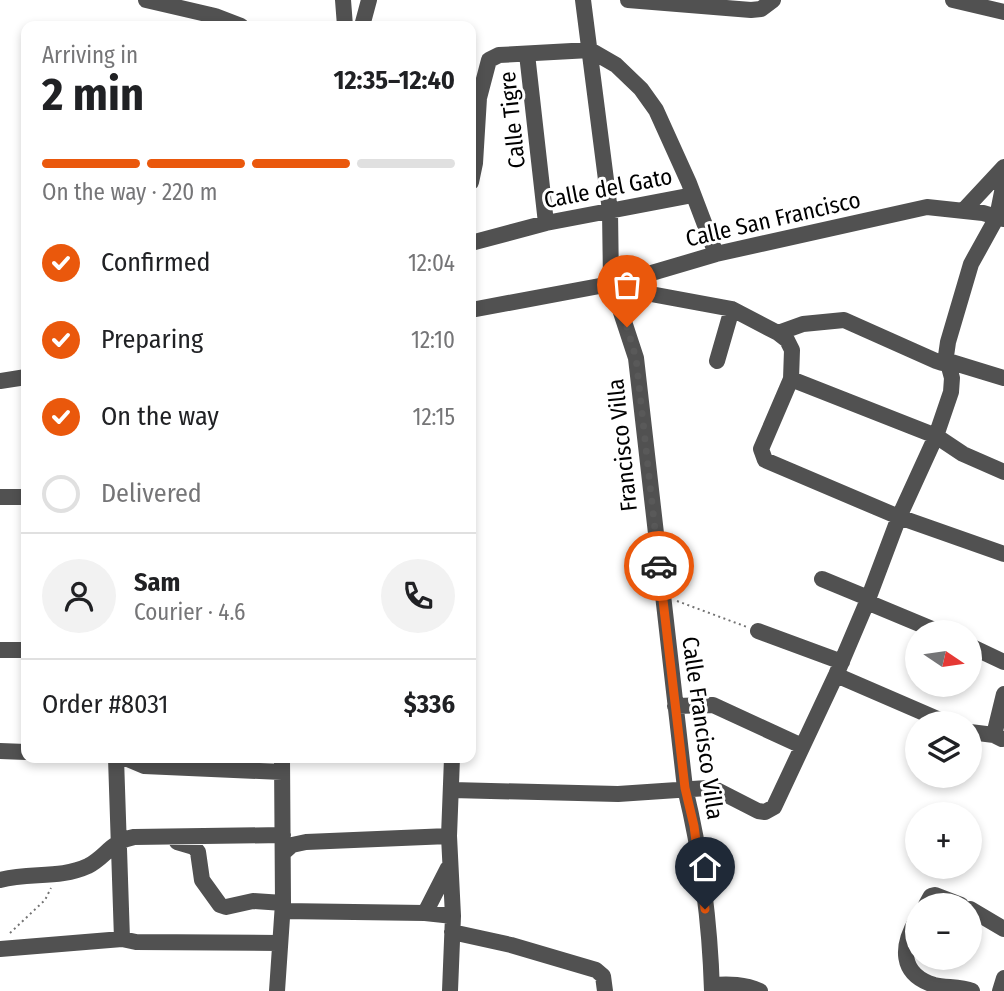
<!DOCTYPE html>
<html lang="en">
<head>
<meta charset="utf-8">
<style>
	:root { --surface:#fff; --page:#f2f2f2; --text:#202124; --muted:#757577; --line:#e0e0e0; --accent:#ea580c }
	body { margin:0; font-family:"Fira Sans Condensed",sans-serif; background:var(--page); color:var(--text); height:100vh; display:flex; flex-direction:column; font-size:26px; white-space:nowrap }
	* { box-sizing:border-box; margin:0 }
	p { font-size:23px; color:var(--muted) }
	.icon { flex:none; width:38px; height:38px; fill:none; stroke:currentColor; stroke-width:2; stroke-linecap:round; stroke-linejoin:round }
	.map { position:relative; flex:1; overflow:hidden }
	.details { position:absolute; left:21px; top:21px; width:455px; height:742px; display:flex; flex-direction:column; background:var(--surface); border-radius:14px; box-shadow:0 4px 10px #0003 }
	.details>* { flex:none }
	.needle { width:46px; rotate:103deg }
	.controls { position:absolute; left:905px; top:620px; display:grid; gap:14px }
	.controls a { display:grid; place-items:center; width:77px; height:77px; border-radius:50%; background:var(--surface); box-shadow:0 4px 10px #0003; font-size:35px }
	.pin { position:absolute; display:grid; place-items:center; width:60px; height:60px; color:#fff; margin:-72px -30px; border-radius:50% 50% 50% 0; rotate:-45deg; box-shadow:0 0 7px #0007 }
	.pin .icon { rotate:45deg }
	.courier { position:absolute; display:grid; place-items:center; width:70px; height:70px; margin:-35px; border:5px solid #ea580c; border-radius:50%; background:#fff; color:#222; box-shadow:0 2px 9px #0007 }
	.head em { font-style:normal; font-weight:700 }
	.head div { display:flex; flex-direction:column-reverse }
	.head { display:flex; align-items:center; justify-content:space-between; height:119px; padding:0 21px }
	h1 { font-size:46px; font-weight:700; line-height:52px }
	.bar { display:grid; grid-template-columns:repeat(4,1fr); gap:10px 7px; align-content:center; height:84px; padding:0 21px }
	.bar i { height:9px; border-radius:5px; background:var(--line) }
	.bar .active { background:var(--accent) }
	.bar p { grid-column:span 4 }
	.line { display:flex; align-items:center; gap:18px; padding:0 21px; border-top:2px solid var(--line) }
	.line div { flex:1 }
	.round { display:grid; place-items:center; flex:none; width:74px; height:74px; border-radius:37px; background:var(--page) }
	ol { padding:0 21px; list-style:none }
	li { display:flex; align-items:center; gap:21px; height:77px }
	li p { margin-inline-start:auto }
	li .icon { padding:7px; border-radius:50%; background:var(--accent); color:#fff; stroke-width:4 }
	li:last-child { color:var(--muted) }
	li i { width:38px; height:38px; border:4px solid var(--line); border-radius:50% }
	.map>svg:first-child { display:block }
	.lines { fill:none; stroke-linecap:round; stroke-linejoin:round }
	.path { stroke:#737373; stroke-width:2; stroke-dasharray:2 3.5; stroke-linecap:butt }
	.minor { stroke:#515151; stroke-width:16 }
	.done { stroke:#595959; stroke-width:7; stroke-dasharray:0 12.6 }
	.route { stroke:#ea580c; stroke-width:9 }
	.labels { text-anchor:middle; dominant-baseline:central; stroke-width:6; stroke-linejoin:round; paint-order:stroke }
	.street-label { font-size:23px; fill:#000; stroke:#fff }
</style>
</head>
<body>
<div class="map">
<svg width="1004" height="991" viewBox="0 0 1004 991">
	<rect width="100%" height="100%" fill="#fff"/>
	<g class="lines">
		<path class="path" d="M677,601L747,627
			M10,933L45,900L51,888"/>
		<path class="minor" d="M146,0L215,16L241,26
			M343,0L345,26
			M583,0L610,211L611,282L636,358L685,788C701,854 710,923 712,991
			M628,0L751,10L761,9L773,0
			M953,0L1004,12
			M362,26L369,0
			M527,54L546,223
			M471,182L475,163L479,98L489,60L499,55L590,50L616,65L641,89L656,110L689,183L716,254
			M963,211L1004,167
			M471,243L546,223L693,195
			M621,282L640,292L732,309L778,333L787,340L792,350L791,379L936,436L963,454L1004,472
			M471,310L621,282L716,254L927,207L983,213L1004,219
			M778,333L803,324L844,320L936,361L942,363L948,361L1004,378
			M717,361L732,309
			M791,379L761,449L765,460L899,517L1004,554
			M0,381L26,377
			M0,497H26
			M822,579L868,598
			M867,602L939,632
			M758,631L842,662
			M970,646L1004,662
			M0,650H26
			M836,675L947,723
			M675,706L713,705L802,746
			M970,732L994,735L1002,739
			M994,735L1004,694
			M0,751L26,752
			M116,758L122,939
			M125,758L144,766L282,772
			M452,790L618,794L707,788L715,789L758,811L765,812L774,807L836,675L867,602L899,517L936,436L951,392L952,378L946,356L948,342L971,264L997,217L1004,182
			M177,842L194,847L198,852L202,880L220,905L226,907L253,901L283,903
			M283,853L292,845L306,842L449,836
			M0,880C29,872 60,879 88,866C106,857 111,841 134,837L283,835
			M926,905L931,896L935,895L961,905
			M970,909L1004,929
			M283,911L425,913L453,916
			M425,913L448,868
			M917,919C901,946 899,974 934,985C946,988 960,986 972,991
			M452,932L511,945L596,970L603,976L605,991
			M0,949L122,939L136,942L279,943
			M712,985C730,984 744,984 760,991
			M277,991L283,903L282,758
			M450,991L453,916L449,836L452,758
			M1000,991L1004,978"/>
	</g>
	<g class="lines">
		<path class="done" d="M627,327L636,358L659,566"/>
		<path class="route" d="M659,566L685,788L694,826L705,909"/>
	</g>
	<g class="labels">
		<g class="street-label">
			<text transform="translate(512 120) rotate(-96)">Calle Tigre</text>
			<text transform="translate(608 188) rotate(-11)">Calle del Gato</text>
			<text transform="translate(773 219) rotate(-13)">Calle San Francisco</text>
			<text transform="translate(622 445) rotate(-96)">Francisco Villa</text>
			<text transform="translate(703 728) rotate(82)">Calle Francisco Villa</text>
		</g>
	</g>
</svg>
<div class="controls">
<a><svg class="needle" viewBox="-14 -14 28 28"><path d="M0-13l5 13h-10z" fill="#e53935"/><path d="M0 13l5-13h-10z" fill="#757577"/></svg></a>
<a><svg class="icon" aria-label="layers" viewBox="0 0 24 24"><path d="M12 4l9 5-9 5-9-5zM3 14l9 5 9-5"/></svg></a>
<a>+</a>
<a>−</a>
</div>
<div class="pin" style="left:627px;top:327px;background:#ea580c"><svg class="icon" aria-label="bag" viewBox="0 0 24 24"><path d="M5 8h14l-1 12H6zM9 8a3 3 0 0 1 6 0"/></svg></div>
<div class="pin" style="left:705px;top:909px;background:#1f2937"><svg class="icon" aria-label="home" viewBox="0 0 24 24"><path d="M3 11l9-7 9 7M6 9v11h12V9"/></svg></div>
<div class="courier" style="left:659px;top:566px"><svg class="icon" aria-label="car" viewBox="0 0 24 24"><path d="M5 17H2v-5l4-1 3-4h7l3 4 3 1v5h-3M9 17h6M6 11h13"/><circle cx="7" cy="17" r="2"/><circle cx="17" cy="17" r="2"/></svg></div>
<section class="details">
<div class="head"><div><h1>2 min</h1><p>Arriving in</p></div><em>12:35–12:40</em></div>
<div class="bar"><i class="active"></i><i class="active"></i><i class="active"></i><i></i><p>On the way · 220 m</p></div>
<ol>
<li><svg class="icon" aria-label="check" viewBox="0 0 24 24"><path d="M5 12l5 5 9-10"/></svg>Confirmed<p>12:04</p></li>
<li><svg class="icon" aria-label="check" viewBox="0 0 24 24"><path d="M5 12l5 5 9-10"/></svg>Preparing<p>12:10</p></li>
<li><svg class="icon" aria-label="check" viewBox="0 0 24 24"><path d="M5 12l5 5 9-10"/></svg>On the way<p>12:15</p></li>
<li><i></i>Delivered</li>
</ol>
<div class="line" style="height:126px"><a class="round"><svg class="icon" aria-label="person" viewBox="0 0 24 24"><circle cx="12" cy="8" r="4"/><path d="M4 21q1-7 8-7t8 7"/></svg></a><div><b>Sam</b><p>Courier · 4.6</p></div><a class="round"><svg class="icon" aria-label="phone" viewBox="0 0 24 24"><path d="M5 4h4l2 5-3 2q2 4 5 5l2-3 5 2v4C11 20 4 13 5 4z"/></svg></a></div>
<div class="line" style="height:91px"><div>Order #8031</div><b>$336</b></div>
</section>
</div>
</body>
</html>
